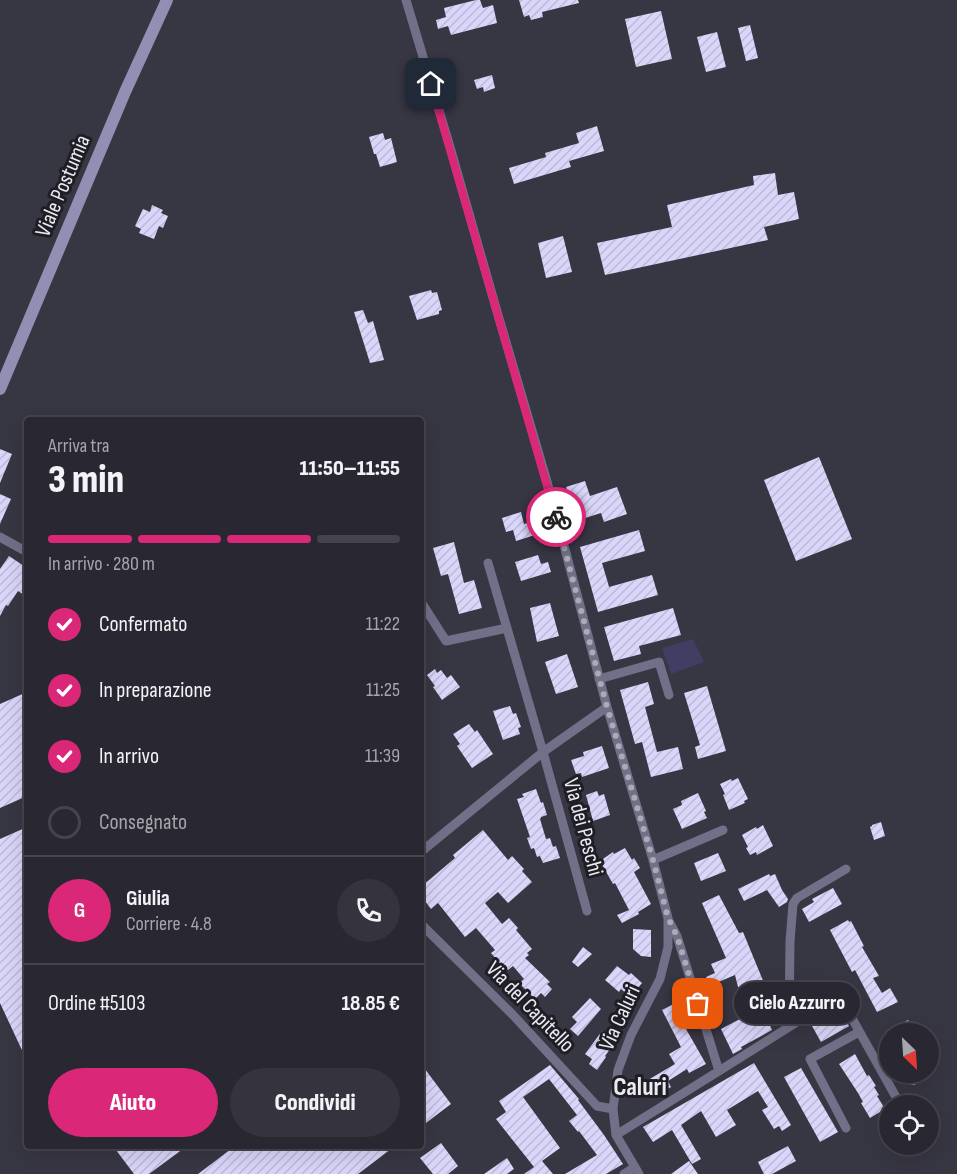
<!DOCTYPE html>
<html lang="it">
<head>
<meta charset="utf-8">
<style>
	:root { --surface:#292832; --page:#35343e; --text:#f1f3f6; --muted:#a5a6ac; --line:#45444d; --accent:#db2777 }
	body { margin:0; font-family:"Sofia Sans Condensed",sans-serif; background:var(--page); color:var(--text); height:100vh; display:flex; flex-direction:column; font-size:22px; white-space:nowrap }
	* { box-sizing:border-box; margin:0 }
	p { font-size:20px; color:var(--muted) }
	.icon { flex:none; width:33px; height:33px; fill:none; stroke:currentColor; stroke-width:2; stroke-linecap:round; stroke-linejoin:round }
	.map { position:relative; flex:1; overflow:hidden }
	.side { position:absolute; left:24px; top:417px; width:400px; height:732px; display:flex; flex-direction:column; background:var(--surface); border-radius:6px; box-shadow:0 6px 24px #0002,0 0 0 2px var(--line) }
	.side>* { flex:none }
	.needle { width:39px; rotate:155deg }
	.fabs { position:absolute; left:879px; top:1023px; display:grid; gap:12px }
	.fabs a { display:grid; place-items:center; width:60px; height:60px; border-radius:50%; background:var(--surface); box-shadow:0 6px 24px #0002,0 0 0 2px var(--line); font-size:30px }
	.pin { position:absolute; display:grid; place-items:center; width:51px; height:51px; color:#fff; margin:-26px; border-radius:12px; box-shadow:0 3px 9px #0006 }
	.courier { position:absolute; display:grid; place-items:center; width:60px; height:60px; margin:-30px; border:4px solid #db2777; border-radius:50%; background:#fff; color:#222; box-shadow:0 2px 8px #0007 }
	.bubble { position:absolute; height:42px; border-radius:21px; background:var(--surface); box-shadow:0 6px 24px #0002,0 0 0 2px var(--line); font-size:20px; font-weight:800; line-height:42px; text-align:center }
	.head em { font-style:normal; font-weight:800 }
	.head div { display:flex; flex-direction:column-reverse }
	.head { display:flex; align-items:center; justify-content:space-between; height:102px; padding:0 24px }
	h1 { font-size:39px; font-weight:800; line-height:45px }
	.bar { display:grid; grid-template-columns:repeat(4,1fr); gap:9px 6px; align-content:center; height:72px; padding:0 24px }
	.bar i { height:8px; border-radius:4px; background:var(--line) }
	.bar .current { background:var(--accent) }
	.bar p { grid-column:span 4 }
	.line { display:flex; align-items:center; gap:15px; padding:0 24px; border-top:2px solid var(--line) }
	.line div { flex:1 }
	.round { display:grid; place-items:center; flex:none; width:63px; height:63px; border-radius:32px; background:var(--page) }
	ol { padding:0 24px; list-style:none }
	li { display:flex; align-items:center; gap:18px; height:66px }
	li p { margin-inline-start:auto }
	li .icon { padding:6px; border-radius:50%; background:var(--accent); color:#fff; stroke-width:4 }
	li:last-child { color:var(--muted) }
	li i { width:33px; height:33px; border:3px solid var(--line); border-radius:50% }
	.action { display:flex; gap:12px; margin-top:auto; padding:12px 24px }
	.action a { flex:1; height:69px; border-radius:36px; background:var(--accent); color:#fff; font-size:24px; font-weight:800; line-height:69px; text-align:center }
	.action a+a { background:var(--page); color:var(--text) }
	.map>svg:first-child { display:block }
	.green { fill:#423d62 }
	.building { fill:url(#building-hatch) }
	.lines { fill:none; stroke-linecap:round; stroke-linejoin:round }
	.street { stroke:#717088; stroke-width:9 }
	.secondary { stroke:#928fb4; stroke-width:12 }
	.done { stroke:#ababb5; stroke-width:6; stroke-dasharray:0 10.8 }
	.route { stroke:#db2777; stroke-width:8 }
	.labels { text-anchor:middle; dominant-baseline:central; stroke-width:6; stroke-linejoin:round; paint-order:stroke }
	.street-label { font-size:22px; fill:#eaeaf2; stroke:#1f1e24 }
	.quarter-label { font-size:26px; font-weight:bold; fill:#eaeaf2; stroke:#1f1e24 }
</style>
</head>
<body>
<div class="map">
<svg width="957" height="1174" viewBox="0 0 957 1174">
	<defs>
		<pattern id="building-hatch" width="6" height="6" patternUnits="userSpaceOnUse" patternTransform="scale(1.5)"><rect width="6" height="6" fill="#d9d6fa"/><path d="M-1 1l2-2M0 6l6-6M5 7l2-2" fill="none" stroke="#bcb9d7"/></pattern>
	</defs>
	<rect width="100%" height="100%" fill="#373643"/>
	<path class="green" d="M693,639L704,662L671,674L662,648Z"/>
	<path class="building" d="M476,0H480L483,8L493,5L497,23L451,35L448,26L438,29L436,20L446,17L444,8Z
		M519,0H578L579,3L542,12L543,17L531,20L529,15L524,17Z
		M661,11L672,59L636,67L625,19Z
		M750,25L758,58L746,61L738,28Z
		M717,32L726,67L706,72L697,37Z
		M492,75L495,88L484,92L483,87L477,89L474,80Z
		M597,126L604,151L569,161L571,167L514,184L509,168L546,157L545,153L579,143L576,133Z
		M383,133L385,140L391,138L397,162L380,167L376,154H374L369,137Z
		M775,173L778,195L794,192L799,219L764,227L768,240L605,275L597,243L672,227L667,205L754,185L753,176Z
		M152,205L163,210L161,213L168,216L163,228L159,226L154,239L139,233L141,229L135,226L143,209L150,212Z
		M563,236L572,272L546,278L538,243Z
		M431,290L432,293L437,292L442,310L439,311V314L417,320L409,296Z
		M363,310L368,323L373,321L384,360L370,363L354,312Z
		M0,449L12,454L0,483Z
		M819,457L852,539L796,561L764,480Z
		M585,481L590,496L617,487L627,514L604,522L601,513L576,521L566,487Z
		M0,494L11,499L0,524Z
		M521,512L524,524L531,522L535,535L516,541L513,530L506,532L502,518Z
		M639,530L645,551L602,563L608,583L609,587L652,575L658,595L598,612L580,547Z
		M454,542L464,583L474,580L482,608L459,614L448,574L441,576L433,548Z
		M538,555L541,564L548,562L551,572L521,581L515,562Z
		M9,556L27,568V597L18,591L8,606L6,605L0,616V569Z
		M550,603L559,636L537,642L530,608Z
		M673,608L681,635L639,646L641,654L614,661L604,627Z
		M567,654L578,687L556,694L545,662Z
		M435,669L437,673L441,670L447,678L451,675L460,687L442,700L433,687L435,686L427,675Z
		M648,682L654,704L645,707L657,752L678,747L683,769L651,777L642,742L635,744L620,690Z
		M707,686L726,751L698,759L695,747L700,745L684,693Z
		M27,692V796L0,808V704Z
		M510,706L513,714L516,713L521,727L518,728L520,734L503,740L493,711Z
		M469,724L475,732L477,730L493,754L472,768L457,746L460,744L453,734Z
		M602,746L609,768L582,777L581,773L576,774L571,760L584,756L583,752Z
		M738,778L748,799L744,801L745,803L729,810L723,795L725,794L720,784L731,779L732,781Z
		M536,789L541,803L543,802L547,815L541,817V818L540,819L546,839L550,838L553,847L556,846L560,858L543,863L540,856L537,857L534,848L531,849L527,838L530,837L517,799L524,797L522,794Z
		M597,791L599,796L604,794L610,815L593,821L586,795Z
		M698,793L706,811L704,812L707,818L682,829L673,809L682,805L681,801Z
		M881,822L885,836L874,840L870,827L872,826V825Z
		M763,825L773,846L757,855L756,852L750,855L746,848L748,847L742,835L756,827L757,829Z
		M27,827V1061L0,1003V839Z
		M483,830L508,860L512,856L524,869L522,871L532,882L508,903L498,892L485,903L502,924L509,918L518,928L516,930L532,949L527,953L529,955L525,958L550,982L547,984L552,989L545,997L541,993L535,999L519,983L524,979L513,966L508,970L504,965L502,966L491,953L495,950L476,928L465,937L438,903L431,909L422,897V886L455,858L453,855Z
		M625,848L632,860L634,858L640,868L634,872L651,904L638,912L639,914L622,923L617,915L629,910L615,883L613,884L600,861L613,852L614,854Z
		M718,853L726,871L701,881L694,863Z
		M769,874L770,876L775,874L782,890L788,899L787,902L779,907L767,890L744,901L738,889Z
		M833,888L842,904L809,922L802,909L814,902L812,899Z
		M719,895L739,933L743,932L764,983L753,988L772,1030L741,1047L742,1049L733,1054L721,1029L740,1019L736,1010L743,1007L735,975L709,986L706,977L715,973L711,964L726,958L702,903Z
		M848,920L849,922L851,921L864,946L862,947L879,976L873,978L882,993L890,988L898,1002L877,1012L855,970L852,972L830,930Z
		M633,929L651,930V957L641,956L633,949Z
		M583,947L592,954L578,967L572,962Z
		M617,966L629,975L631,973L642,983L633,994L630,991L627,994L621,989L619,992L605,980Z
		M689,996L695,1018L692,1020L694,1024L686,1029L706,1064L689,1073L687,1069L668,1081L671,1087L653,1098L643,1083L675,1064L669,1054L681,1047L662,1010Z
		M590,998L601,1009L578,1036L570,1029L577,1022L572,1017Z
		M840,1011L849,1026L821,1042L812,1026Z
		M908,1020L915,1034H886L896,1028L895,1027Z
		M602,1031L614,1040L611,1044L613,1045L605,1056L606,1057L597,1070L589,1064L592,1059L585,1054Z
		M855,1054L867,1076L869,1075L876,1086L874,1087L879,1095L877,1096L885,1109L870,1118L861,1103L863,1102L858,1093L839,1064Z
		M754,1063L791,1125L782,1131L779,1126L774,1129L762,1110L768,1107L758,1091L727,1110L736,1125L716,1137L701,1111L681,1125L701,1159L692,1164L672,1130L653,1142L643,1127Z
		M422,1065L451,1104L422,1126Z
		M550,1065L579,1099L578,1100L604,1135L623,1164L606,1174H565L597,1155L579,1131L578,1132L569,1121L577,1115L549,1079L523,1097L560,1148L542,1161L553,1174H524L534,1167L496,1119L506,1112L499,1101Z
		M801,1068L838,1132L820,1142L784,1077Z
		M903,1072H923L926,1078L914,1085L910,1084Z
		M441,1143L458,1166L448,1174H433L420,1158Z
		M113,1146H187L149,1174H134Z
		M235,1146H395L358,1174H198Z
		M788,1146L796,1161L772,1174H764L758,1162Z
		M507,1158L514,1169L507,1174H484Z
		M689,1161L698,1174H671Z"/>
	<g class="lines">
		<path class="street" d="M406,0L450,147L498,315L546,478L607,707L653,860L668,918V947L660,979L631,1035L618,1070L613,1109L616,1135L639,1174
			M0,537L27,552
			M488,563L543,752L587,911
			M423,605L446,641L507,628
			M599,679L659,662L669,695
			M422,851L543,752L607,707
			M653,860L723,830
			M422,925L513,1015L597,1106L613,1109
			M789,1027L839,995L901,1106
			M719,1071L789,1027L790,941L793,904L797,898L846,869
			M846,1128L810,1059L859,1032
			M616,1135L719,1071L677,936L669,921
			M624,1174L635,1167"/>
		<path class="secondary" d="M0,389L125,92L167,0"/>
	</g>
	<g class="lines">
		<path class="done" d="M556,517L607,707L653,860L668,918L677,936L698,1004"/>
		<path class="route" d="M431,84L556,517"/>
	</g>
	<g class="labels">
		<g class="street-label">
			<text transform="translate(63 186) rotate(-67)">Viale Postumia</text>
			<text transform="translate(583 827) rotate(75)">Via dei Peschi</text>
			<text transform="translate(530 1007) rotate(46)">Via del Capitello</text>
			<text transform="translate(620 1018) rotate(-65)">Via Caluri</text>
		</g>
		<g class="quarter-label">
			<text x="640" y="1087">Caluri</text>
		</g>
	</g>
</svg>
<div class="fabs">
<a><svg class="needle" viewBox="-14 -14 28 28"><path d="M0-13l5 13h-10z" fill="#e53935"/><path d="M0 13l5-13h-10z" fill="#a5a6ac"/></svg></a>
<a><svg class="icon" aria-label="locate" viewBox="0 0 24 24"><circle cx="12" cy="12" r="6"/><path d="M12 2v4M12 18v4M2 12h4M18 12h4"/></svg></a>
</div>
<div class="pin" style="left:698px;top:1004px;background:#ea580c"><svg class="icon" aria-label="bag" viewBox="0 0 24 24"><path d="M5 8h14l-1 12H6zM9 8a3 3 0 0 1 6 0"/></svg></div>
<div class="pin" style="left:431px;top:84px;background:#1f2937"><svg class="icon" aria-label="home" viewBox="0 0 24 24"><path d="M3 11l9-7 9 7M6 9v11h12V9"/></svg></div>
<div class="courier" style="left:556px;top:517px"><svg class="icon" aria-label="bike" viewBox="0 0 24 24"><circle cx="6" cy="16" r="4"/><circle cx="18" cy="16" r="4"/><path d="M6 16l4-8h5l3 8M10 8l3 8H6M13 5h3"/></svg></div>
<div class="bubble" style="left:734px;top:982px;width:126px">Cielo Azzurro</div>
<section class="side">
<div class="head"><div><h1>3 min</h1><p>Arriva tra</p></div><em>11:50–11:55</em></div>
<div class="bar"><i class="current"></i><i class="current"></i><i class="current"></i><i></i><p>In arrivo · 280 m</p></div>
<ol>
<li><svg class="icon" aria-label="check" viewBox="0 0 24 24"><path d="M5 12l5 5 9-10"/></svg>Confermato<p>11:22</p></li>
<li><svg class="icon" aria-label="check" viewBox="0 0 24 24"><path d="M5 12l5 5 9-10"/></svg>In preparazione<p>11:25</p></li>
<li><svg class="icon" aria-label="check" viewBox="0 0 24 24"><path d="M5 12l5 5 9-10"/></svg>In arrivo<p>11:39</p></li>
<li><i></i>Consegnato</li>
</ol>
<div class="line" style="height:108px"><b class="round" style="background:var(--accent);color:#fff">G</b><div><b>Giulia</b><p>Corriere · 4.8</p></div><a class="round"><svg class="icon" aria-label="phone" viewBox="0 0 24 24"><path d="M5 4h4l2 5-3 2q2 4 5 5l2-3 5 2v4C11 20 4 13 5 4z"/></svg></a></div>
<div class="line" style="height:78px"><div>Ordine #5103</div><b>18.85 €</b></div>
<div class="action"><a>Aiuto</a><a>Condividi</a></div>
</section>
</div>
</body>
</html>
